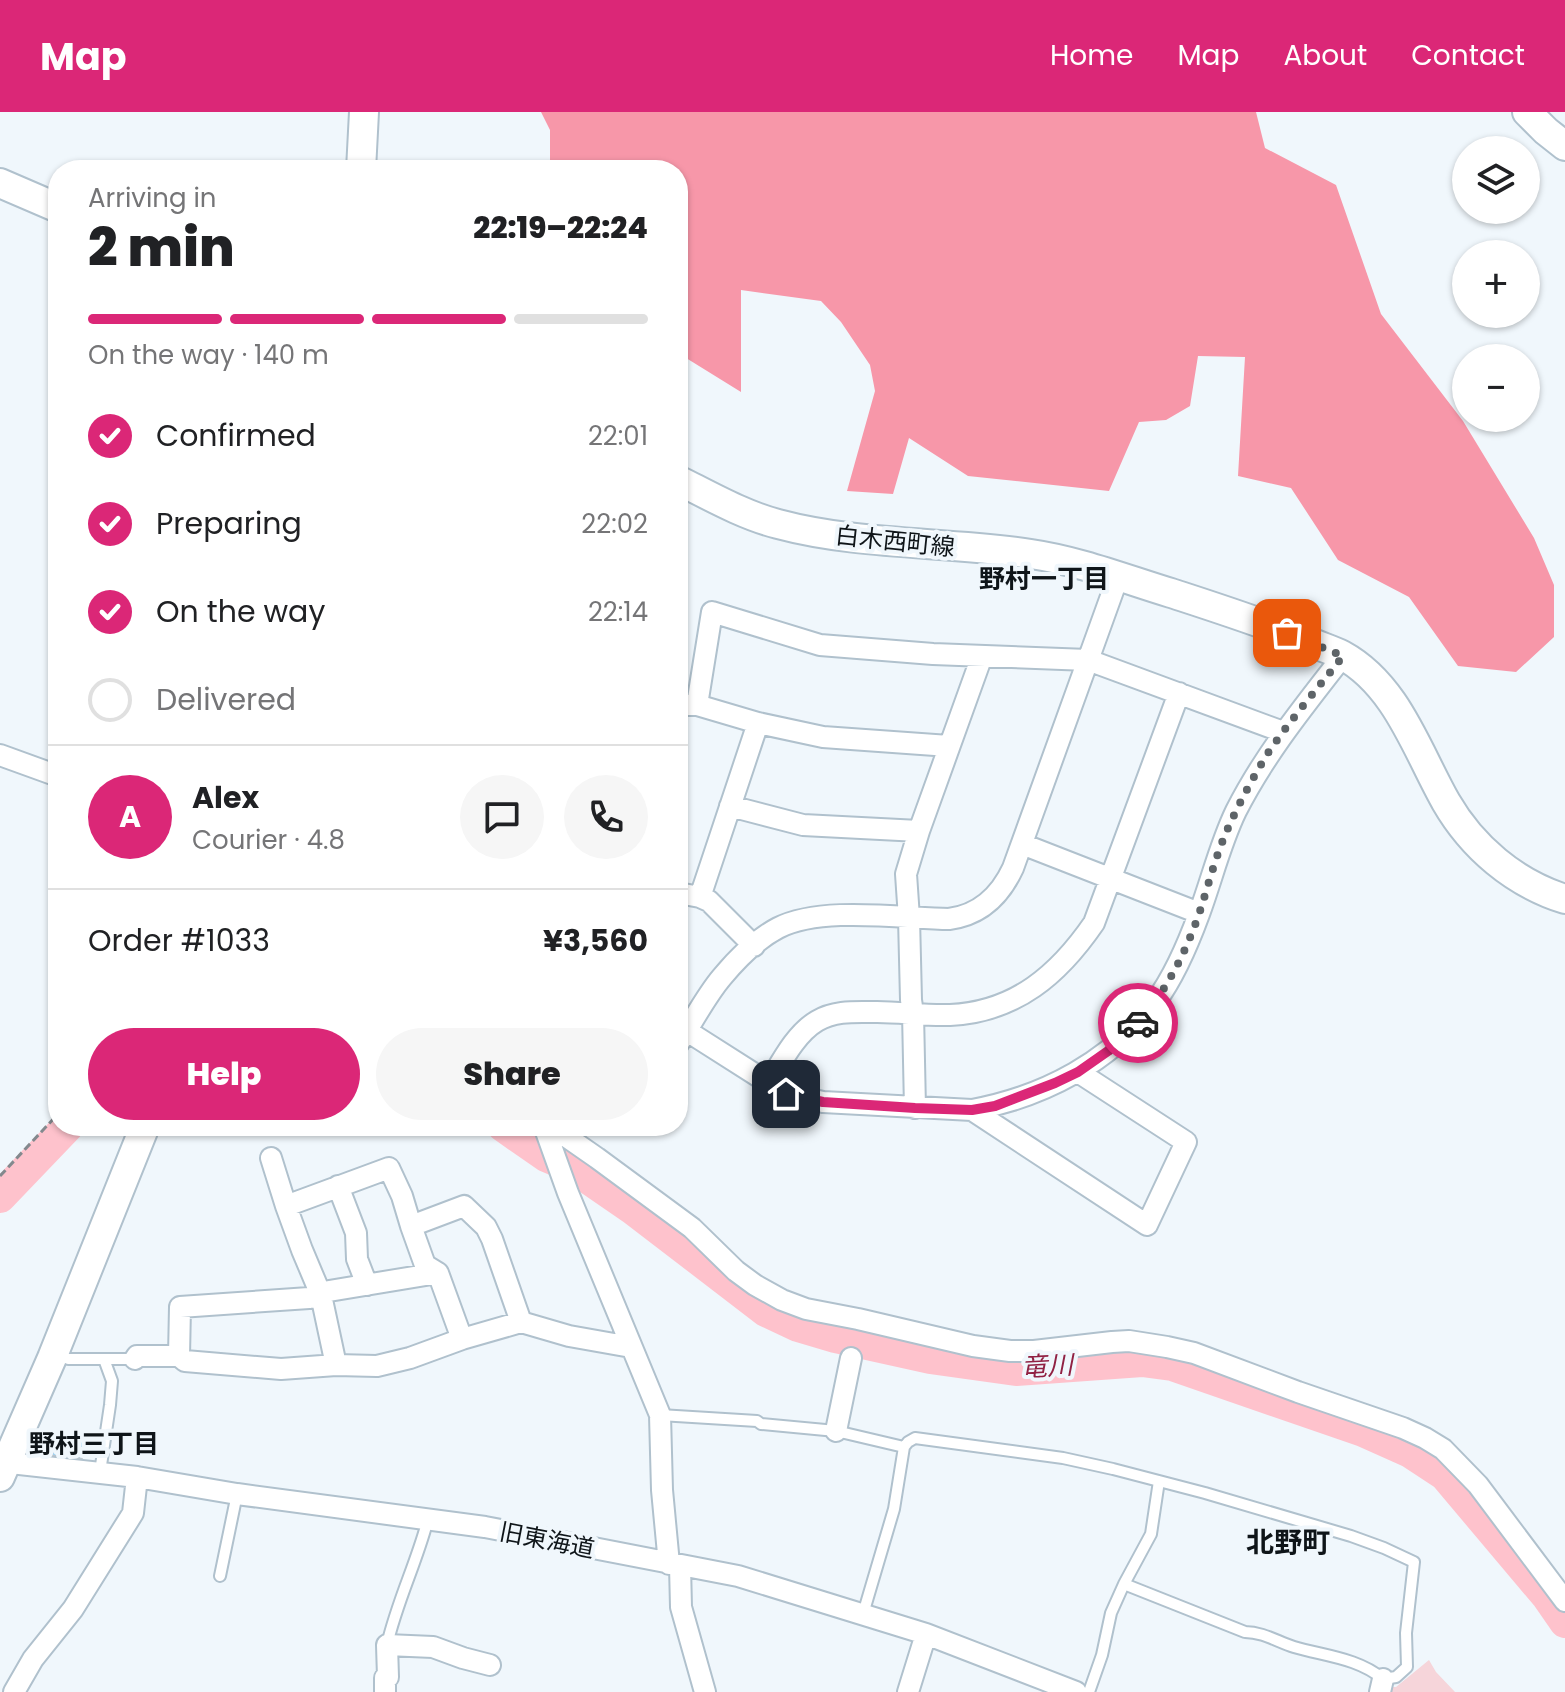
<!DOCTYPE html>
<html lang="en">
<head>
<meta charset="utf-8">
<style>
	:root { --surface:#fff; --page:#f6f6f6; --text:#202124; --muted:#757577; --line:#e0e0e0; --accent:#db2777 }
	body { margin:0; font-family:Poppins,"Noto Sans JP",sans-serif; background:var(--page); color:var(--text); height:100vh; display:flex; flex-direction:column; font-size:30px; white-space:nowrap }
	* { box-sizing:border-box; margin:0 }
	p { font-size:26px; color:var(--muted) }
	.icon { flex:none; width:44px; height:44px; fill:none; stroke:currentColor; stroke-width:2; stroke-linecap:round; stroke-linejoin:round }
	.map { position:relative; flex:1; overflow:hidden }
	.drawer { position:absolute; left:48px; top:48px; width:640px; height:976px; display:flex; flex-direction:column; background:var(--surface); border-radius:32px; box-shadow:0 2px 6px #0004 }
	.drawer>* { flex:none }
	.tools { position:absolute; left:1452px; top:24px; display:grid; gap:16px }
	.tools a { display:grid; place-items:center; width:88px; height:88px; border-radius:50%; background:var(--surface); box-shadow:0 2px 6px #0004; font-size:40px }
	.pin { position:absolute; display:grid; place-items:center; width:68px; height:68px; color:#fff; margin:-34px; border-radius:16px; box-shadow:0 4px 12px #0006 }
	.courier { position:absolute; display:grid; place-items:center; width:80px; height:80px; margin:-40px; border:6px solid #db2777; border-radius:50%; background:#fff; color:#222; box-shadow:0 2px 10px #0007 }
	.overview em { font-style:normal; font-weight:800 }
	.overview div { display:flex; flex-direction:column-reverse }
	.overview { display:flex; align-items:center; justify-content:space-between; height:136px; padding:0 40px }
	h1 { font-size:52px; font-weight:800; line-height:60px }
	.bar { display:grid; grid-template-columns:repeat(4,1fr); gap:12px 8px; align-content:center; height:96px; padding:0 40px }
	.bar i { height:10px; border-radius:6px; background:var(--line) }
	.bar .current { background:var(--accent) }
	.bar p { grid-column:span 4 }
	.line { display:flex; align-items:center; gap:20px; padding:0 40px; border-top:2px solid var(--line) }
	.line div { flex:1 }
	.round { display:grid; place-items:center; flex:none; width:84px; height:84px; border-radius:42px; background:var(--page) }
	ol { padding:0 40px; list-style:none }
	li { display:flex; align-items:center; gap:24px; height:88px }
	li p { margin-inline-start:auto }
	li .icon { padding:8px; border-radius:50%; background:var(--accent); color:#fff; stroke-width:4 }
	li:last-child { color:var(--muted) }
	li i { width:44px; height:44px; border:4px solid var(--line); border-radius:50% }
	.action { display:flex; gap:16px; margin-top:auto; padding:16px 40px }
	.action a { flex:1; height:92px; border-radius:48px; background:var(--accent); color:#fff; font-size:32px; font-weight:800; line-height:92px; text-align:center }
	.action a+a { background:var(--page); color:var(--text) }
	header { display:flex; align-items:center; gap:48px; box-sizing:border-box; height:112px; padding:0 40px; background:var(--accent); color:#fff }
	header strong { font-size:38px }
	nav { display:flex; gap:44px; margin-inline-start:auto; font-size:28px }
	.map>svg:first-child { display:block }
	.green { fill:#f6d5da }
	.forest { fill:#f797a9 }
	.shadow { fill:#0003 }
	.lines { fill:none; stroke-linecap:round; stroke-linejoin:round }
	.river { stroke:#fec2cc; stroke-width:32 }
	.building { fill:#9fd1f2 }
	.lane-casing { stroke:#b0c1cd; stroke-width:14 }
	.street-casing { stroke:#b0c1cd; stroke-width:24 }
	.secondary-casing { stroke:#b0c1cd; stroke-width:32 }
	.path { stroke:#83898e; stroke-width:3; stroke-dasharray:8 4; stroke-linecap:butt }
	.lane { stroke:#fff; stroke-width:10 }
	.street { stroke:#fff; stroke-width:20 }
	.secondary { stroke:#fff; stroke-width:28 }
	.done { stroke:#5e6468; stroke-width:8; stroke-dasharray:0 14.4 }
	.route { stroke:#db2777; stroke-width:10 }
	.labels { text-anchor:middle; dominant-baseline:central; stroke-width:8; stroke-linejoin:round; paint-order:stroke }
	.street-label { font-size:24px; fill:#0f1519; stroke:#f0f7fc }
	.neighbourhood-label { font-size:26px; font-weight:bold; fill:#0f1519; stroke:#f0f7fc }
	.water-label { font-size:26px; font-style:italic; fill:#902143; stroke:#f0f7fc }
	.quarter-label { font-size:28px; font-weight:bold; fill:#0f1519; stroke:#f0f7fc }
</style>
</head>
<body>
<header>
<strong>Map</strong>
<nav><a>Home</a><a>Map</a><a>About</a><a>Contact</a></nav>
</header>
<div class="map">
<svg width="1565" height="1580" viewBox="0 0 1565 1580">
	<rect width="100%" height="100%" fill="#f0f7fc"/>
	<path class="green" d="M1429,1548L1436,1560L1455,1580H1389L1392,1575H1396Z"/>
	<path class="forest" d="M541,0H1256L1265,36L1336,73L1381,202L1463,309L1534,426L1554,473V525L1516,560L1458,554L1409,485L1338,448L1291,376L1238,364L1245,245L1198,244L1190,294L1166,308L1139,310L1109,379L968,364L909,326L893,382L847,379L875,279L870,253L841,210L821,189L741,178V280L678,241V58H550V18Z"/>
	<path class="shadow" d="M57,1322L84,1345L79,1351L48,1348L51,1328Z"/>
	<g class="lines">
		<path class="river" d="M503,1014L546,1044L572,1055L633,1097L766,1199L798,1214L835,1225L930,1246L1016,1258L1142,1249L1172,1253L1363,1319L1410,1340L1445,1363L1547,1484L1565,1510
			M0,1085L68,1014"/>
	</g>
	<path class="building" d="M56,1320L89,1324L86,1346L53,1343Z"/>
	<g class="lines">
		<g class="lane-casing">
			<path id="lane" d="M68,1247H135
				M660,1303L757,1309L761,1312L836,1319L904,1335L908,1330L915,1326L1063,1346L1113,1357L1205,1381L1351,1424L1384,1436L1414,1450L1406,1521L1407,1555L1396,1565L1383,1567C1358,1546 1325,1544 1294,1535C1278,1530 1263,1520 1245,1520L1124,1472
				M100,1360L110,1293L112,1269L104,1247
				M220,1464L237,1382
				M863,1502L894,1397L904,1335
				M387,1533C397,1489 417,1450 428,1407
				M1089,1580L1102,1543L1111,1501L1124,1472L1151,1422L1159,1369"/>
		</g>
		<g class="street-casing">
			<path id="street" d="M678,593H697L758,611L823,625L949,634
				M697,593L712,500L820,533L933,542L1088,548L1283,620
				M0,643L58,664
				M730,694L803,713L919,719
				M1022,732L1199,801
				M678,781L700,785L709,789L754,834
				M700,785L758,611
				M687,919L786,982L823,990L972,998C1043,985 1113,949 1156,889C1175,863 1188,832 1199,802C1212,767 1220,732 1236,699C1265,642 1304,594 1343,544
				M678,932C693,910 705,885 722,865C737,847 757,827 778,816C821,794 900,806 949,807C980,803 1000,784 1013,756L1118,465
				M768,972C781,951 795,922 817,909C835,898 856,900 877,900C901,900 926,904 950,903C1016,900 1059,862 1094,811L1179,581
				M915,996L913,901L911,888L909,806L906,762L919,719L982,544
				M972,998L1147,1113L1186,1030L1078,960
				M544,1014L568,1081L660,1303L662,1378L669,1452
				M551,1014L597,1046L692,1116L736,1159L755,1173L782,1188L806,1197L858,1207L973,1234L1010,1239H1034L1112,1230L1129,1229L1167,1235L1194,1241L1298,1280L1403,1316L1425,1326L1443,1337L1478,1373L1565,1489
				M338,1074L356,1121L357,1147L367,1173
				M411,1114L425,1153L438,1161
				M521,1210L569,1224L631,1235
				M179,1244L180,1195L309,1186L321,1183L302,1138L286,1094
				M135,1247L137,1244H179L185,1249L281,1257L336,1253L377,1254L410,1246L462,1227L521,1210L492,1127L486,1115L464,1094L411,1114L402,1084L389,1056L286,1094L271,1046
				M336,1253L321,1183L329,1179L438,1161L462,1227
				M836,1319L851,1246
				M0,1350L137,1365L237,1382L485,1415L738,1464L926,1522L1076,1580
				M680,1454L681,1495L705,1580
				M14,1580L33,1547L73,1497L133,1401L137,1365
				M385,1580V1566L388,1565L387,1533L433,1535L463,1546L490,1553
				M908,1580L926,1522
				M1380,1580L1383,1567"/>
		</g>
		<g class="secondary-casing">
			<path id="secondary" d="M1527,0L1546,19L1565,34
				M361,58L364,0
				M0,71L58,96
				M678,368C710,384 743,403 778,412C860,434 947,429 1031,442C1079,449 1125,467 1171,481C1217,496 1264,511 1308,529C1319,534 1332,538 1342,543C1397,573 1417,639 1446,690C1472,735 1514,771 1565,787
				M0,1365L52,1246L145,1014"/>
		</g>
		<path class="path" d="M0,1064L58,1002"/>
		<use href="#lane" class="lane"/>
		<use href="#street" class="street"/>
		<use href="#secondary" class="secondary"/>
	</g>
	<g class="lines">
		<path class="done" d="M1138,911C1167,878 1186,840 1200,799C1208,774 1215,747 1225,723C1237,695 1252,667 1268,641C1291,607 1318,576 1343,544L1287,521"/>
		<path class="route" d="M786,982L823,990L915,996L972,998L995,994L1055,971L1078,960L1108,939L1138,911"/>
	</g>
	<g class="labels">
		<g class="street-label">
			<text transform="translate(895 429) rotate(6)">白木西町線</text>
			<text transform="translate(547 1428) rotate(11)">旧東海道</text>
		</g>
		<g class="neighbourhood-label">
			<text x="1044" y="467">野村一丁目</text>
			<text x="94" y="1332">野村三丁目</text>
		</g>
		<g class="water-label">
			<text transform="translate(1047 1254) rotate(-3)">竜川</text>
		</g>
		<g class="quarter-label">
			<text x="1288" y="1430">北野町</text>
		</g>
	</g>
</svg>
<div class="tools">
<a><svg class="icon" aria-label="layers" viewBox="0 0 24 24"><path d="M12 4l9 5-9 5-9-5zM3 14l9 5 9-5"/></svg></a>
<a>+</a>
<a>−</a>
</div>
<div class="pin" style="left:1287px;top:521px;background:#ea580c"><svg class="icon" aria-label="bag" viewBox="0 0 24 24"><path d="M5 8h14l-1 12H6zM9 8a3 3 0 0 1 6 0"/></svg></div>
<div class="pin" style="left:786px;top:982px;background:#1f2937"><svg class="icon" aria-label="home" viewBox="0 0 24 24"><path d="M3 11l9-7 9 7M6 9v11h12V9"/></svg></div>
<div class="courier" style="left:1138px;top:911px"><svg class="icon" aria-label="car" viewBox="0 0 24 24"><path d="M5 17H2v-5l4-1 3-4h7l3 4 3 1v5h-3M9 17h6M6 11h13"/><circle cx="7" cy="17" r="2"/><circle cx="17" cy="17" r="2"/></svg></div>
<section class="drawer">
<div class="overview"><div><h1>2 min</h1><p>Arriving in</p></div><em>22:19–22:24</em></div>
<div class="bar"><i class="current"></i><i class="current"></i><i class="current"></i><i></i><p>On the way · 140 m</p></div>
<ol>
<li><svg class="icon" aria-label="check" viewBox="0 0 24 24"><path d="M5 12l5 5 9-10"/></svg>Confirmed<p>22:01</p></li>
<li><svg class="icon" aria-label="check" viewBox="0 0 24 24"><path d="M5 12l5 5 9-10"/></svg>Preparing<p>22:02</p></li>
<li><svg class="icon" aria-label="check" viewBox="0 0 24 24"><path d="M5 12l5 5 9-10"/></svg>On the way<p>22:14</p></li>
<li><i></i>Delivered</li>
</ol>
<div class="line" style="height:144px"><b class="round" style="background:var(--accent);color:#fff">A</b><div><b>Alex</b><p>Courier · 4.8</p></div><a class="round"><svg class="icon" aria-label="chat" viewBox="0 0 24 24"><path d="M4 5h16v11H9l-5 4z"/></svg></a><a class="round"><svg class="icon" aria-label="phone" viewBox="0 0 24 24"><path d="M5 4h4l2 5-3 2q2 4 5 5l2-3 5 2v4C11 20 4 13 5 4z"/></svg></a></div>
<div class="line" style="height:104px"><div>Order #1033</div><b>¥3,560</b></div>
<div class="action"><a>Help</a><a>Share</a></div>
</section>
</div>
</body>
</html>
